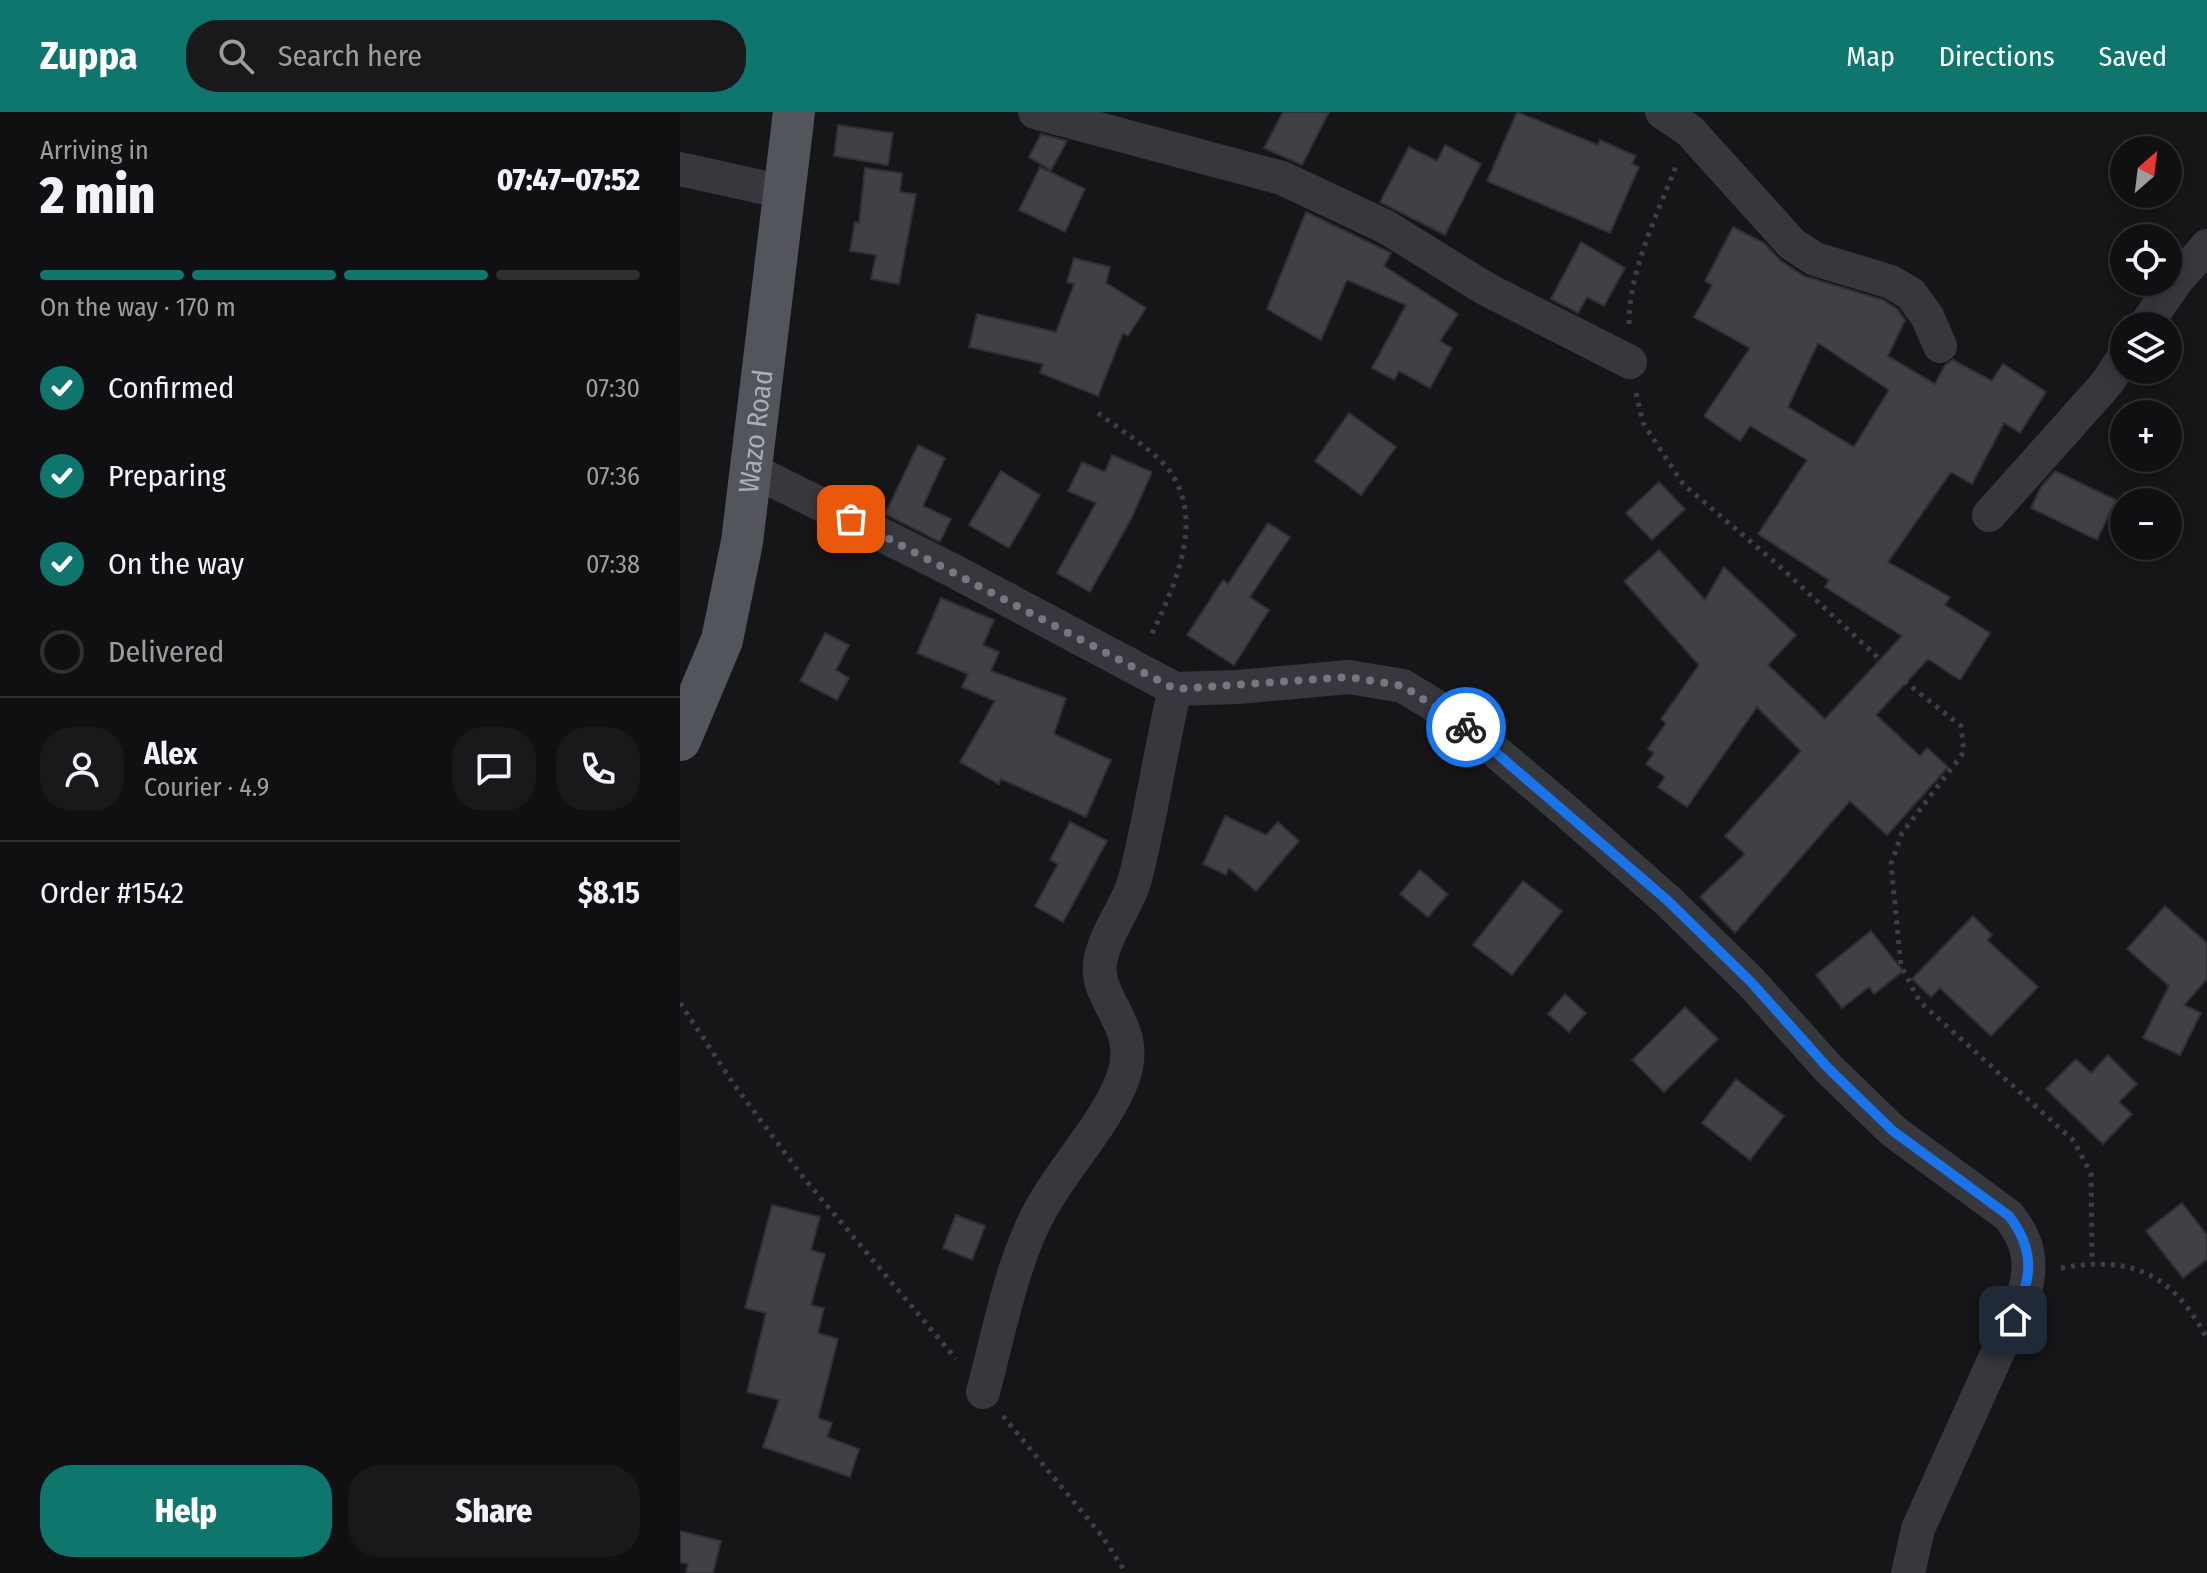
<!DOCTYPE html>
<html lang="en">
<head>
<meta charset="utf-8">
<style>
	:root { --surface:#101012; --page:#19191b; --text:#f1f3f6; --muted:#9c9d9f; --line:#303032; --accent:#0f766e }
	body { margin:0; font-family:"Fira Sans Condensed",sans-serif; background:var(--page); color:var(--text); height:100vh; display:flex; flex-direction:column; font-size:30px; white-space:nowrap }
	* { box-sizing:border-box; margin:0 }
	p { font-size:26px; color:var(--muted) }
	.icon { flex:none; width:44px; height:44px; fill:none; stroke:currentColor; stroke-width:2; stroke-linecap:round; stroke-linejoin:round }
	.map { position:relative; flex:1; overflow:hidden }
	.panel { display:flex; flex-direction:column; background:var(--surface); width:680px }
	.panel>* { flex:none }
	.needle { width:52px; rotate:28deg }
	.tools { position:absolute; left:1430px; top:24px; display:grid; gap:16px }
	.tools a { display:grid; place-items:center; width:72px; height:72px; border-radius:50%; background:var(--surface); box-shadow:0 4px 20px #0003,0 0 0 2px var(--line); font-size:40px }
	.pin { position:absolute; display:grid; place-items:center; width:68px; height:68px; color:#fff; margin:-34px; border-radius:16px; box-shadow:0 4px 12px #0006 }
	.courier { position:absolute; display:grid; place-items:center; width:80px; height:80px; margin:-40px; border:6px solid #1a73e8; border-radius:50%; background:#fff; color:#222; box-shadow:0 2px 10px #0007 }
	.summary em { font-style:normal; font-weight:800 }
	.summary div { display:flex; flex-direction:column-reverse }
	.summary { display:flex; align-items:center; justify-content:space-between; height:136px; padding:0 40px }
	h1 { font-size:52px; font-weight:800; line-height:60px }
	.bar { display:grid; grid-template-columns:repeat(4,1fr); gap:12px 8px; align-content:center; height:96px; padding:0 40px }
	.bar i { height:10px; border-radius:6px; background:var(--line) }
	.bar .on { background:var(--accent) }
	.bar p { grid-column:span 4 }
	.line { display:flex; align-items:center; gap:20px; padding:0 40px; border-top:2px solid var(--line) }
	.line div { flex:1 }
	.round { display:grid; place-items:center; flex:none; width:84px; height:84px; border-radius:32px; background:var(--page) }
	ol { padding:0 40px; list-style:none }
	li { display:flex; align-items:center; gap:24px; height:88px }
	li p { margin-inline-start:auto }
	li .icon { padding:8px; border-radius:50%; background:var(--accent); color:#fff; stroke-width:4 }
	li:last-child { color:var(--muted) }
	li i { width:44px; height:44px; border:4px solid var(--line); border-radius:50% }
	.button { display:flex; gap:16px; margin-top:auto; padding:16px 40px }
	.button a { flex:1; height:92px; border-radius:32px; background:var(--accent); color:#fff; font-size:32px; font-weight:800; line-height:92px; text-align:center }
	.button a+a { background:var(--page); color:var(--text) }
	header { display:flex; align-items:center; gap:48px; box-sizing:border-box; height:112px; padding:0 40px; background:var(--accent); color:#fff }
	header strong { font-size:38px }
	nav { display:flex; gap:44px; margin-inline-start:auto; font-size:28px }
	.search { width:560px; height:72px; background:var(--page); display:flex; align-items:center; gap:20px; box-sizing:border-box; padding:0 28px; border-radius:32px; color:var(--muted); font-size:30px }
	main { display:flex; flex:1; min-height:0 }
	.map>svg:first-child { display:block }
	.building { fill:#404145; stroke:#303034; stroke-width:2; fill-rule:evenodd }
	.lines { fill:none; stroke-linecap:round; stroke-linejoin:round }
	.path { stroke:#3d3f44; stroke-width:5; stroke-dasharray:4 6; stroke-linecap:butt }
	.minor { stroke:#37383d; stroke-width:34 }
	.major { stroke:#53555c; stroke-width:42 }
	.done { stroke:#757880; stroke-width:8; stroke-dasharray:0 14.4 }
	.route { stroke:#1a73e8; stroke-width:10 }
	.labels { text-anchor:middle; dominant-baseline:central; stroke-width:7; stroke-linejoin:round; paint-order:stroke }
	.street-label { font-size:28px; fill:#a8adb8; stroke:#111113 }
</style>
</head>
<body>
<header>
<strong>Zuppa</strong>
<div class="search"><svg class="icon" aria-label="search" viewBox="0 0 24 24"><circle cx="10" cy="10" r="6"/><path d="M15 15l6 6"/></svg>Search here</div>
<nav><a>Map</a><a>Directions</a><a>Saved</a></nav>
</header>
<main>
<section class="panel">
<div class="summary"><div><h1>2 min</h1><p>Arriving in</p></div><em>07:47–07:52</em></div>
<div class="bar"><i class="on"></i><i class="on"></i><i class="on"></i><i></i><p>On the way · 170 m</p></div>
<ol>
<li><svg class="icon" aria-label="check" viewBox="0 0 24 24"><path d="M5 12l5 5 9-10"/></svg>Confirmed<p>07:30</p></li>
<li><svg class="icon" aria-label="check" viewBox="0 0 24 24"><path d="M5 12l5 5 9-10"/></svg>Preparing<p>07:36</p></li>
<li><svg class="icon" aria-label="check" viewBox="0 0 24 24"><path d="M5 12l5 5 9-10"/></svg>On the way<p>07:38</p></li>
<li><i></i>Delivered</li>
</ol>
<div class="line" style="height:144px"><a class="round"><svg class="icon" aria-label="person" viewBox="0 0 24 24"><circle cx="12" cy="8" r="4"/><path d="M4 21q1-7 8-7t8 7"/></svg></a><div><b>Alex</b><p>Courier · 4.9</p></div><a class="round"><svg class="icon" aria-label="chat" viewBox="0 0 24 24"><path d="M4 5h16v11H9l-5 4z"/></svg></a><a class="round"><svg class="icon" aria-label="phone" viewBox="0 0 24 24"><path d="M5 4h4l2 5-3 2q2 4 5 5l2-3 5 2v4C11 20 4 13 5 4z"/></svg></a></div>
<div class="line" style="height:104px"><div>Order #1542</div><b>$8.15</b></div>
<div class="button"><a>Help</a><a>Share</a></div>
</section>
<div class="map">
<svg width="1527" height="1461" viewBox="0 0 1527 1461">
	<rect width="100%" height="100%" fill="#161618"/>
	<path class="building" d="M603,0H649L622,53L584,36Z
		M837,0L918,33L920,28L956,44L952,52L959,55L930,121L807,69Z
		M158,13L213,21L208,53L154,44Z
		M361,22L387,29L371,58L349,45Z
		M765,33L801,52L765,123L700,90L729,35L757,49Z
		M360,55L405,77L385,120L339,98Z
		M185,56L222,61L220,80L236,82L219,172L191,167L196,143L170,139L175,110L179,111Z
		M626,100L711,141L704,154L778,202L760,229L772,236L750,276L719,259L714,268L692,256L726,193L667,168L641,228L587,197Z
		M1053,115L1084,131L1101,149L1124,164L1203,188L1217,197L1225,208L1208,244L1255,272L1265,253L1273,248L1312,269L1323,252L1366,280L1340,321L1324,311L1292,372L1271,360L1208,450L1270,485L1265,493L1310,521L1280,568L1248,547L1196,603L1240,644L1247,636L1268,655L1207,723L1170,689L1055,821L1020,785L1065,742L1045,724L1121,639L1077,595L1007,695L978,675L985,665L966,652L974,641L968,637L986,611L981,607L1019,553L944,469L979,438L1025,488L1044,455L1116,523L1088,553L1145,607L1222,524L1145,475L1149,468L1078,422L1127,348L1070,314L1060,329L1024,304L1070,236L1014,205L1032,173L1025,169ZM1138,231L1209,278L1174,335L1108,295Z
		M901,130L945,156L924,194L907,185L898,201L871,187Z
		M394,146L430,155L426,171L466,196L448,224L443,221L418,284L360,261L363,252L289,235L297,202L376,220L394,172L387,170Z
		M669,301L716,335L681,383L635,349Z
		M238,333L265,346L243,394L271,407L260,430L205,402Z
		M432,343L472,360L451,407L410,480L377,461L416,391L388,379L402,350L425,360Z
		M321,359L360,383L329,436L289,413Z
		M1375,359L1436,388L1417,428L1351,396L1361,375Z
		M979,370L1005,397L972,428L946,401Z
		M588,411L610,425L570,485L589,498L554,553L507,523L543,468L548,472Z
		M261,486L314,508L303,533L319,540L311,559L386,586L374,622L431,648L406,705L321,667L319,672L280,650L315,589L282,575L288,562L237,541Z
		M145,521L169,533L156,558L169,566L157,588L120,569Z
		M545,704L586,723L598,710L619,729L576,779L549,756L546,763L523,752Z
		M390,710L427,729L383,810L355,794L378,752L370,748Z
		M740,758L768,782L748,805L720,782Z
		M843,769L882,799L832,863L793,833Z
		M1485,794L1527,831V867L1504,893L1521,901L1500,943L1463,926L1489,874L1447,837Z
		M1293,804L1312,823L1307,828L1358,875L1311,924L1260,876L1251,885L1232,867Z
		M1191,819L1223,859L1194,882L1189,875L1162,896L1136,863Z
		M885,882L906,901L889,920L868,902Z
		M1005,895L1038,927L984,980L952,948Z
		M1428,943L1457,972L1439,990L1452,1002L1423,1032L1366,977L1396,947L1411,961Z
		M1056,967L1104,1004L1070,1048L1022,1011Z
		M1502,1091L1527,1123V1147L1503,1166L1466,1119Z
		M92,1093L140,1105L131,1138L145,1142L131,1193L144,1196L138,1221L158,1227L138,1306L152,1311L147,1325L179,1337L170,1365L83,1335L99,1288L67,1280L86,1201L65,1196Z
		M276,1103L305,1114L292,1148L263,1136Z
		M0,1419L41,1429L33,1461H6L8,1452L0,1450Z"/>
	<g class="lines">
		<path class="path" d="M949,212C949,158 977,103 996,54
			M956,281L963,311L1003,372L1097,452L1218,564L1281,614L1284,640L1222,721L1211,752L1221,854L1240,890L1394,1029L1411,1062L1412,1150
			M418,301C438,316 460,330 478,346C532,397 496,471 470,526
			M0,891L55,974L123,1065L276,1247
			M1381,1156C1453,1143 1493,1162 1527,1227
			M323,1304L422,1424L446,1461"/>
		<path class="minor" d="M355,0L602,66L706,115L806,177L950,250
			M982,0L1010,19L1112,132L1135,147L1211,170L1231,182L1247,204L1260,234
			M0,57L104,80
			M1465,214L1496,169L1527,134
			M70,357L272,458L495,577L558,575L669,565L723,574L777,607L886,699L987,788L1071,870L1148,956L1213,1019L1329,1104C1349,1130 1353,1151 1344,1182L1238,1417L1228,1461
			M1309,403L1427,271L1444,245
			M303,1280C319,1221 332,1148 362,1095C386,1052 425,1013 443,966C462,914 415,890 420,851C425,820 447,796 455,767C471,705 480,640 495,577"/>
		<path class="major" id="s1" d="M0,628L42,528L62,430L114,0"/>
	</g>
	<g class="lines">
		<path class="done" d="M171,407L495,577L669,565L723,574L786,615"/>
		<path class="route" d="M786,615L987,788L1071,870L1148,956L1213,1019L1329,1104C1357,1140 1351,1169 1333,1208"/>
	</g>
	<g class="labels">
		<g class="street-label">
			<text stroke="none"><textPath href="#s1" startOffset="320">Wazo Road</textPath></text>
		</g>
	</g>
</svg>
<div class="tools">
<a><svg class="needle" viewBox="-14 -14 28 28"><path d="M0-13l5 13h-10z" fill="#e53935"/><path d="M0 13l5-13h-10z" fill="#9c9d9f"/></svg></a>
<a><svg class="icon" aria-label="locate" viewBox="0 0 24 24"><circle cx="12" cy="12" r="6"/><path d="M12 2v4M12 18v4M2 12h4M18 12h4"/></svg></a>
<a><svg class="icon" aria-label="layers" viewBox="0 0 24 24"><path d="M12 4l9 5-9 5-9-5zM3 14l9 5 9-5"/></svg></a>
<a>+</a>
<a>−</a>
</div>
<div class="pin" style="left:171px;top:407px;background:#ea580c"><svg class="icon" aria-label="bag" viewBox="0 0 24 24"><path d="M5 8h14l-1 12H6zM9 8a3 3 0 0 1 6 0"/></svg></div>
<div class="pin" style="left:1333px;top:1208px;background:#1f2937"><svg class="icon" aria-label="home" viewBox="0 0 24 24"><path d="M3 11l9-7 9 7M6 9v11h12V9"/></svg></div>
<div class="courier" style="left:786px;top:615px"><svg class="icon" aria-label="bike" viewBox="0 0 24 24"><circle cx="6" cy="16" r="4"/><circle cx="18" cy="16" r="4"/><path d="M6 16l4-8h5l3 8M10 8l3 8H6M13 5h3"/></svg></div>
</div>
</main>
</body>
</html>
